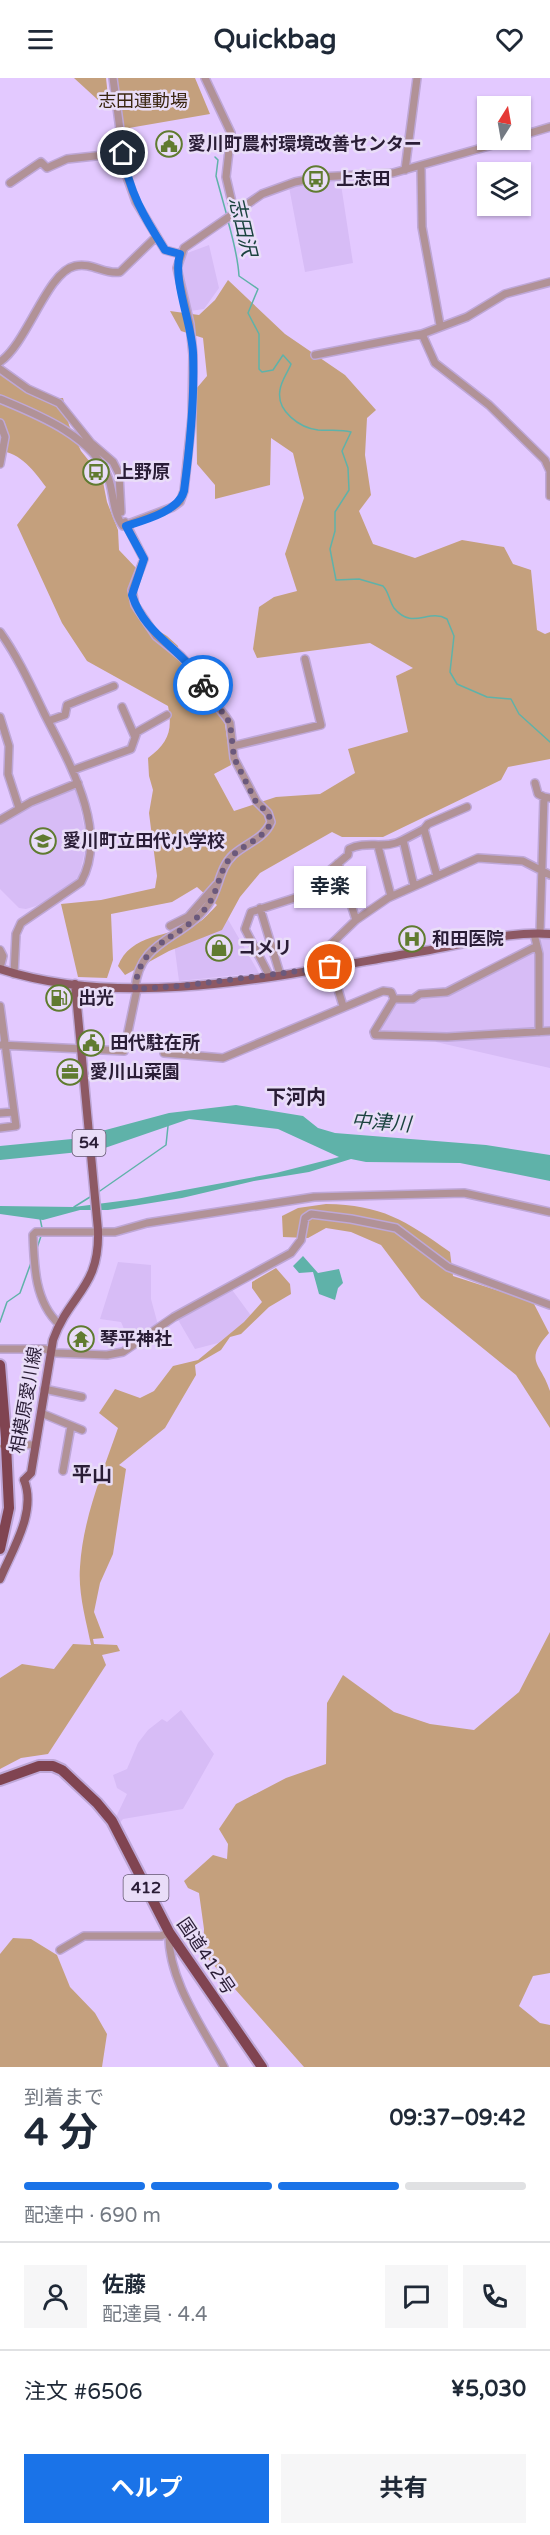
<!DOCTYPE html>
<html lang="ja">
<head>
<meta charset="utf-8">
<style>
	:root { --surface:#fff; --page:#f6f6f7; --text:#1f2937; --muted:#747a83; --line:#e0e1e3; --accent:#1a73e8 }
	body { margin:0; font-family:"Varela Round","Noto Sans JP",sans-serif; background:var(--page); color:var(--text); height:100vh; display:flex; flex-direction:column; font-size:22px; white-space:nowrap }
	* { box-sizing:border-box; margin:0 }
	p { font-size:20px; color:var(--muted) }
	.icon { flex:none; width:33px; height:33px; fill:none; stroke:currentColor; stroke-width:2; stroke-linecap:round; stroke-linejoin:round }
	.map { position:relative; height:1989px; overflow:hidden }
	.panel { display:flex; flex-direction:column; background:var(--surface); flex:1 }
	.panel>* { flex:none }
	.needle { width:39px; rotate:11deg }
	.tools { position:absolute; left:477px; top:18px; display:grid; gap:12px }
	.tools a { display:grid; place-items:center; width:54px; height:54px; border-radius:0px; background:var(--surface); box-shadow:0 2px 4px #0004; font-size:30px }
	.pin { position:absolute; display:grid; place-items:center; width:51px; height:51px; color:#fff; margin:-26px; border:3px solid #fff; border-radius:50%; box-shadow:0 2px 6px #0007 }
	.courier { position:absolute; display:grid; place-items:center; width:60px; height:60px; margin:-30px; border:4px solid #1a73e8; border-radius:50%; background:#fff; color:#222; box-shadow:0 2px 8px #0007 }
	.bubble { position:absolute; height:42px; border-radius:0px; background:var(--surface); box-shadow:0 2px 4px #0004; font-size:20px; font-weight:700; line-height:42px; text-align:center }
	.head em { font-style:normal; font-weight:700 }
	.head div { display:flex; flex-direction:column-reverse }
	.head { display:flex; align-items:center; justify-content:space-between; height:102px; padding:0 24px }
	h1 { font-size:39px; font-weight:700; line-height:45px }
	.bar { display:grid; grid-template-columns:repeat(4,1fr); gap:9px 6px; align-content:center; height:72px; padding:0 24px }
	.bar i { height:8px; border-radius:4px; background:var(--line) }
	.bar .selected { background:var(--accent) }
	.bar p { grid-column:span 4 }
	.line { display:flex; align-items:center; gap:15px; padding:0 24px; border-top:2px solid var(--line) }
	.line div { flex:1 }
	.round { display:grid; place-items:center; flex:none; width:63px; height:63px; border-radius:0px; background:var(--page) }
	.cta { display:flex; gap:12px; margin-top:auto; padding:12px 24px }
	.cta a { flex:1; height:69px; border-radius:0px; background:var(--accent); color:#fff; font-size:24px; font-weight:700; line-height:69px; text-align:center }
	.cta a+a { background:var(--page); color:var(--text) }
	header { display:flex; justify-content:space-between; align-items:center; height:78px; padding:0 24px; background:var(--surface); font-size:27px; font-weight:700 }
	.map>svg:first-child { display:block }
	.built { fill:#d7bcf6 }
	.green { fill:#c4a07d }
	.water { fill:#5fb2a9 }
	.lines { fill:none; stroke-linecap:round; stroke-linejoin:round }
	.stream { stroke:#5fb2a9; stroke-width:1.5 }
	.minor-casing { stroke:#bea7d7; stroke-width:10 }
	.major-casing { stroke:#bea7d7; stroke-width:11 }
	.highway-casing { stroke:#bea7d7; stroke-width:14 }
	.minor { stroke:#b19297; stroke-width:7 }
	.major { stroke:#8d5964; stroke-width:8 }
	.highway { stroke:#804451; stroke-width:10 }
	.highway-bridge-casing { stroke:#bea7d7; stroke-width:14; stroke-linecap:butt }
	.highway-bridge { stroke:#804451; stroke-width:10 }
	.done { stroke:#6b597c; stroke-width:6; stroke-dasharray:0 10.8 }
	.route { stroke:#1a73e8; stroke-width:8 }
	.labels { text-anchor:middle; dominant-baseline:central; stroke-width:5; stroke-linejoin:round; paint-order:stroke }
	.shield { fill:#e9ddf8; stroke:#635770; stroke-width:1.5 }
	.shield-label { font-size:16px; font-weight:bold; fill:#2a1d36 }
	.park-label { font-size:18px; fill:#3a2610; stroke:#e9ddf8 }
	.poi-label { font-size:18px; font-weight:bold; fill:#2a1d36; stroke:#e9ddf8; text-anchor:start }
	.street-label { font-size:18px; fill:#2a1d36; stroke:#e9ddf8 }
	.water-label { font-size:20px; font-style:italic; fill:#1b433f; stroke:#e9ddf8 }
	.neighbourhood-label { font-size:20px; font-weight:bold; fill:#2a1d36; stroke:#e9ddf8 }
</style>
</head>
<body>
<header><svg class="icon" aria-label="menu" viewBox="0 0 24 24"><path d="M4 6h16M4 12h16M4 18h16"/></svg>Quickbag<svg class="icon" aria-label="heart" viewBox="0 0 24 24"><path d="M12 20l-8-8c-3-5 5-10 8-4 3-6 11-1 8 4z"/></svg></header>
<div class="map">
<svg width="550" height="1989" viewBox="0 0 550 1989">
	<rect width="100%" height="100%" fill="#e3c9ff"/>
	<path class="built" d="M340,100L353,185L305,194L289,109Z
		M209,167L219,210L204,231L190,233L182,198V177Z
		M76,708L85,754V773L79,799L72,808L36,828L26,831L19,830L0,811V746L7,738L31,726Z
		M226,838L259,895L179,903L174,865Z
		M550,860V950L543,951L542,877L538,862Z
		M533,873L536,874L535,952L443,957L381,955L379,951L395,924L446,917Z
		M550,956V990L436,964V962Z
		M118,1184L151,1187V1221L158,1247L131,1267L121,1244L100,1241Z
		M230,1209L252,1239L218,1265L195,1271L177,1240Z
		M181,1632L214,1676L183,1731L123,1741L120,1745L116,1739L127,1716L117,1710L113,1697L127,1691L138,1665L148,1652L162,1641L167,1644Z"/>
	<path class="green" d="M74,0H106L108,19L98,22Z
		M115,0H195L210,36L123,51Z
		M228,202L285,256L345,297L376,332L367,340L365,377L371,417L359,433L373,466L415,480L462,462L504,469L513,486L531,492L537,552L545,556L550,554V681L508,689L501,702L383,759H342L332,754L260,795L240,819L222,852L169,873L125,897L118,888C130,856 169,858 196,846C204,842 211,833 217,827L197,809L172,824L111,836L113,882L107,900L78,899L61,826L101,822L155,810L157,798L149,735L153,712L149,698L148,680C168,665 173,653 168,628L87,583L62,545L17,447L46,409C35,394 20,374 0,373V295L39,321L63,320L69,347L81,373L102,399L107,424L118,452L119,472L137,491L129,513L139,541L167,558L178,568L180,582L199,606L222,626L231,687L214,696L234,733L276,719L320,716L355,695L348,671L408,654L396,598L413,590L370,565L257,580L253,571L259,529L274,519L297,513L285,476L304,420L293,375L271,360L270,407L215,421V407L197,386L196,311L207,298L203,260L181,253L170,233L199,237L215,222Z
		M326,1126C382,1127 405,1142 450,1174L453,1198L533,1224L549,1255C523,1284 541,1284 550,1313C550,1323 550,1339 550,1350L516,1297L421,1220L381,1167L351,1154L326,1150L308,1160L283,1159L282,1138L298,1130Z
		M276,1190L290,1206L291,1216L269,1229L241,1256L230,1259L221,1272L195,1287L196,1297L165,1350L119,1387L126,1391L113,1476L100,1505L94,1534L104,1560L93,1561L94,1566L117,1567L120,1573L102,1577L106,1587L48,1676L21,1680L0,1691V1600L22,1586L54,1591L73,1566L91,1567C86,1542 78,1515 80,1489C83,1440 102,1396 118,1350L99,1335L115,1311L140,1320L154,1313L173,1288L198,1282L244,1244L262,1224L252,1210V1204Z
		M550,1554V1895L533,1898L519,1928L540,1945L550,1947V1989H304L203,1875L204,1851L199,1815L188,1810L184,1803L213,1777L227,1781L228,1766L219,1751L236,1726L286,1700L326,1686L327,1625L343,1597L394,1634L430,1646L474,1652L519,1614Z
		M13,1860L31,1861L57,1877L70,1909L95,1935L107,1956L102,1989H0V1876Z"/>
	<path class="water" d="M236,1027L303,1038L318,1050L335,1055L486,1067L550,1077V1103L460,1085L366,1084L351,1081L309,1094L254,1103L182,1120L108,1132H80L43,1142L0,1136V1128L74,1129L136,1121L276,1095L339,1079L278,1051L189,1041L99,1072L0,1082V1068L72,1061L169,1035Z
		M303,1178L318,1195L339,1191L343,1205L338,1210L335,1222L319,1216L313,1194L299,1195L293,1188Z"/>
	<g class="lines">
		<path class="stream" d="M215,79L218,82L216,98L227,138
			M228,143C233,161 238,180 239,198L258,211L248,235L259,256V291L262,294L273,292L283,277L291,286C288,294 281,303 280,312C276,333 300,350 318,352C330,353 340,351 351,354L342,373L348,390L349,412L335,434V453L330,471L336,502L359,501L383,508C389,514 389,523 394,530C413,553 428,530 447,541L454,558L450,594L457,606L487,619L511,621L519,636L550,664
			M97,1115L166,1067L168,1048
			M74,1129L90,1119
			M40,1140L42,1150
			M36,1173L41,1158
			M0,1244L7,1224L20,1215L32,1182"/>
		<g class="minor-casing">
			<path id="minor" d="M113,0L126,96L136,124L165,172L180,176
				M205,0L231,55L226,99L234,133
				M520,58L550,49
				M421,89L422,149L440,247
				M405,92L417,0
				M10,105L41,84L47,90L67,81L123,75
				M422,256L435,285L489,327L545,382L550,393V418
				M315,277L422,256L467,239L505,216L550,204
				M0,284C28,264 47,194 75,188C92,184 105,197 120,194L156,159
				M0,291L28,311L59,325L91,365L113,384L119,396L121,434
				M0,321C36,336 93,358 108,399C114,414 112,434 123,448L173,429L180,424L184,413L192,339L193,277L190,246L177,190L184,170L262,116L295,104L320,99L393,95L510,62
				M0,345L5,359L0,386
				M125,444L144,481L132,512L135,527L156,558L181,578L196,595L208,617L226,639L230,645L234,680L257,724L268,735L271,744C264,761 246,765 233,777C219,790 219,812 208,827C183,862 139,861 135,911
				M0,554C18,579 31,608 44,635C67,681 110,752 81,804L21,845L16,856L14,896
				M122,629L135,659
				M0,639L9,668L8,696L19,730
				M48,643L65,637L67,627L114,608
				M233,668L321,647L305,581
				M73,692L131,671L137,654L167,637
				M535,705L538,716L544,719
				M0,742L31,724L78,705
				M378,768L391,818
				M338,785L356,842
				M437,798L424,751L428,746L467,729
				M414,808L403,762L424,751
				M260,830L280,896
				M170,848L188,839L216,807
				M540,855L544,719L550,720
				M534,856L539,876V954
				M0,872L3,878L0,890
				M269,897L245,851L251,834L298,819L348,777L349,771C366,762 385,772 403,762
				M394,921H413L420,916L447,914L537,868
				M0,928L16,1048L0,1050
				M343,928L326,871L356,842L388,820L478,780L523,783L550,797
				M0,967L124,973L137,911
				M164,975L223,980L383,913L391,914L394,921L374,954L375,957L447,959L550,953
				M0,1035L14,1034
				M59,1246C35,1224 34,1188 33,1157L36,1154H115L147,1145L314,1119L464,1115L550,1134
				M0,1271H45L55,1275L107,1277L123,1274L174,1239L291,1175L301,1162L305,1140L311,1136L351,1141L396,1150L448,1189L550,1227
				M44,1311L82,1319
				M41,1335L82,1352
				M0,1366L36,1367
				M63,1393L71,1348
				M60,1872L84,1858H161L169,1854C167,1901 203,1950 224,1989"/>
		</g>
		<g class="major-casing">
			<path id="major" d="M0,891C132,934 290,895 424,873C464,866 509,853 550,856
				M24,1402L31,1395L53,1262C70,1215 100,1210 98,1152L75,906
				M0,1501C12,1472 37,1434 24,1402"/>
		</g>
		<g class="highway-casing">
			<path id="highway" d="M0,1287L6,1360
				M0,1471L9,1430L6,1367
				M0,1702L39,1688H53L62,1692L97,1725L112,1743L169,1854L262,1989"/>
		</g>
		<use href="#minor" class="minor"/>
		<use href="#major" class="major"/>
		<use href="#highway" class="highway"/>
		<g class="highway-bridge-casing">
			<path id="highway-bridge" d="M6,1360V1367"/>
		</g>
		<use href="#highway-bridge" class="highway-bridge"/>
	</g>
	<g class="lines">
		<path class="done" d="M203,607L230,645L234,680L256,724L268,735L271,744C264,761 246,765 233,777C219,790 219,812 208,827C183,862 139,861 135,911L181,908L330,889"/>
		<path class="route" d="M123,75C128,112 145,141 165,172L180,176C172,201 192,246 193,275C195,321 190,368 184,413C179,433 145,442 126,448L144,481L132,517C146,560 185,571 203,607"/>
	</g>
	<defs>
		<g id="civic-ring" transform="scale(1.35)"><circle r="9.5" fill="#e9ddf8" stroke="#607b30" stroke-width="1.5"/><path d="M-.6-6.5H3V-4.5H.6V-3L4-1V1h2V6H-6V1h2V-1L-.6-3ZM-1.2 2.5V6h2.4V2.5Z" fill="#607b30"/></g>
		<g id="bus-ring" transform="scale(1.35)"><circle r="9.5" fill="#e9ddf8" stroke="#607b30" stroke-width="1.5"/><path d="M-5-6H5V4H4V6H2V4H-2V6H-4V4H-5ZM-3.5-4V0h7V-4ZM-3.5 1.2v1.5H-2V1.2ZM2 1.2v1.5H3.5V1.2Z" fill="#607b30"/></g>
		<g id="school-ring" transform="scale(1.35)"><circle r="9.5" fill="#e9ddf8" stroke="#607b30" stroke-width="1.5"/><path d="M0-5L7-2L0 1L-7-2ZM-4 1L0 2.5L4 1V4Q0 6-4 4Z" fill="#607b30"/></g>
		<g id="hospital-ring" transform="scale(1.35)"><circle r="9.5" fill="#e9ddf8" stroke="#607b30" stroke-width="1.5"/><path d="M-5-5h3v3.5h4V-5h3V5h-3V1.5h-4V5h-3Z" fill="#607b30"/></g>
		<g id="shop-ring" transform="scale(1.35)"><circle r="9.5" fill="#e9ddf8" stroke="#607b30" stroke-width="1.5"/><path d="M-5-2.5h2.3a2.7 3.5 0 0 1 5.4 0H5L5.5 6h-11ZM-1.5-2.5h3a1.5 2.3 0 0 0-3 0Z" fill="#607b30"/></g>
		<g id="fuel-ring" transform="scale(1.35)"><circle r="9.5" fill="#e9ddf8" stroke="#607b30" stroke-width="1.5"/><path d="M-5.5-6h7V0h2V4h1.3V-2.5L3-4.5l.8-.8L6-3V5H2.5V1h-1V6h-7ZM-4.2-4.7v3.2H.2V-4.7Z" fill="#607b30"/></g>
		<g id="office-ring" transform="scale(1.35)"><circle r="9.5" fill="#e9ddf8" stroke="#607b30" stroke-width="1.5"/><path d="M-6-3h4V-5.5h4V-3h4V5H-6ZM-1-4.5V-3h2v-1.5ZM-6 0V1H6V0Z" fill="#607b30"/></g>
		<g id="temple-ring" transform="scale(1.35)"><circle r="9.5" fill="#e9ddf8" stroke="#607b30" stroke-width="1.5"/><path d="M0-6L5-2H3V0L6.5 2.5H4V6H1.5V3h-3V6H-4V2.5H-6.5L-3 0V-2H-5Z" fill="#607b30"/></g>
	</defs>
	<g fill-rule="evenodd">
		<use href="#civic-ring" x="169" y="66"/>
		<use href="#bus-ring" x="316" y="101"/>
		<use href="#bus-ring" x="96" y="394"/>
		<use href="#school-ring" x="43" y="763"/>
		<use href="#hospital-ring" x="412" y="861"/>
		<use href="#shop-ring" x="219" y="870"/>
		<use href="#fuel-ring" x="59" y="920"/>
		<use href="#civic-ring" x="91" y="965"/>
		<use href="#office-ring" x="70" y="994"/>
		<use href="#temple-ring" x="81" y="1261"/>
	</g>
	<g class="labels">
		<g class="shield">
			<rect x="72.5" y="1052" width="33" height="26" rx="4.5"/>
			<rect x="123.5" y="1797" width="45" height="26" rx="4.5"/>
		</g>
		<g class="shield-label">
			<text x="89" y="1065">54</text>
			<text x="146" y="1810">412</text>
		</g>
		<g class="park-label">
			<text x="143" y="23">志田運動場</text>
		</g>
		<g class="poi-label">
			<text x="188" y="66">愛川町農村環境改善センター</text>
			<text x="336" y="101">上志田</text>
			<text x="116" y="394">上野原</text>
			<text x="63" y="763">愛川町立田代小学校</text>
			<text x="432" y="861">和田医院</text>
			<text x="238" y="870">コメリ</text>
			<text x="78" y="920">出光</text>
			<text x="110" y="965">田代駐在所</text>
			<text x="90" y="994">愛川山菜園</text>
			<text x="100" y="1261">琴平神社</text>
		</g>
		<g class="street-label">
			<text transform="translate(26 1322) rotate(-80)">相模原愛川線</text>
			<text transform="translate(206 1878) rotate(56)">国道412号</text>
		</g>
		<g class="water-label">
			<text transform="translate(242 149) rotate(77)">志田沢</text>
			<text transform="translate(381 1045) rotate(4)">中津川</text>
		</g>
		<g class="neighbourhood-label">
			<text x="296" y="1020">下河内</text>
			<text x="92" y="1397">平山</text>
		</g>
	</g>
</svg>
<div class="tools">
<a><svg class="needle" viewBox="-14 -14 28 28"><path d="M0-13l5 13h-10z" fill="#e53935"/><path d="M0 13l5-13h-10z" fill="#747a83"/></svg></a>
<a><svg class="icon" aria-label="layers" viewBox="0 0 24 24"><path d="M12 4l9 5-9 5-9-5zM3 14l9 5 9-5"/></svg></a>
</div>
<div class="pin" style="left:330px;top:889px;background:#ea580c"><svg class="icon" aria-label="bag" viewBox="0 0 24 24"><path d="M5 8h14l-1 12H6zM9 8a3 3 0 0 1 6 0"/></svg></div>
<div class="pin" style="left:123px;top:75px;background:#1f2937"><svg class="icon" aria-label="home" viewBox="0 0 24 24"><path d="M3 11l9-7 9 7M6 9v11h12V9"/></svg></div>
<div class="courier" style="left:203px;top:607px"><svg class="icon" aria-label="bike" viewBox="0 0 24 24"><circle cx="6" cy="16" r="4"/><circle cx="18" cy="16" r="4"/><path d="M6 16l4-8h5l3 8M10 8l3 8H6M13 5h3"/></svg></div>
<div class="bubble" style="left:294px;top:788px;width:72px">幸楽</div>
</div>
<section class="panel">
<div class="head"><div><h1>4 分</h1><p>到着まで</p></div><em>09:37–09:42</em></div>
<div class="bar"><i class="selected"></i><i class="selected"></i><i class="selected"></i><i></i><p>配達中 · 690 m</p></div>
<div class="line" style="height:108px"><a class="round"><svg class="icon" aria-label="person" viewBox="0 0 24 24"><circle cx="12" cy="8" r="4"/><path d="M4 21q1-7 8-7t8 7"/></svg></a><div><b>佐藤</b><p>配達員 · 4.4</p></div><a class="round"><svg class="icon" aria-label="chat" viewBox="0 0 24 24"><path d="M4 5h16v11H9l-5 4z"/></svg></a><a class="round"><svg class="icon" aria-label="phone" viewBox="0 0 24 24"><path d="M5 4h4l2 5-3 2q2 4 5 5l2-3 5 2v4C11 20 4 13 5 4z"/></svg></a></div>
<div class="line" style="height:78px"><div>注文 #6506</div><b>¥5,030</b></div>
<div class="cta"><a>ヘルプ</a><a>共有</a></div>
</section>
</body>
</html>
